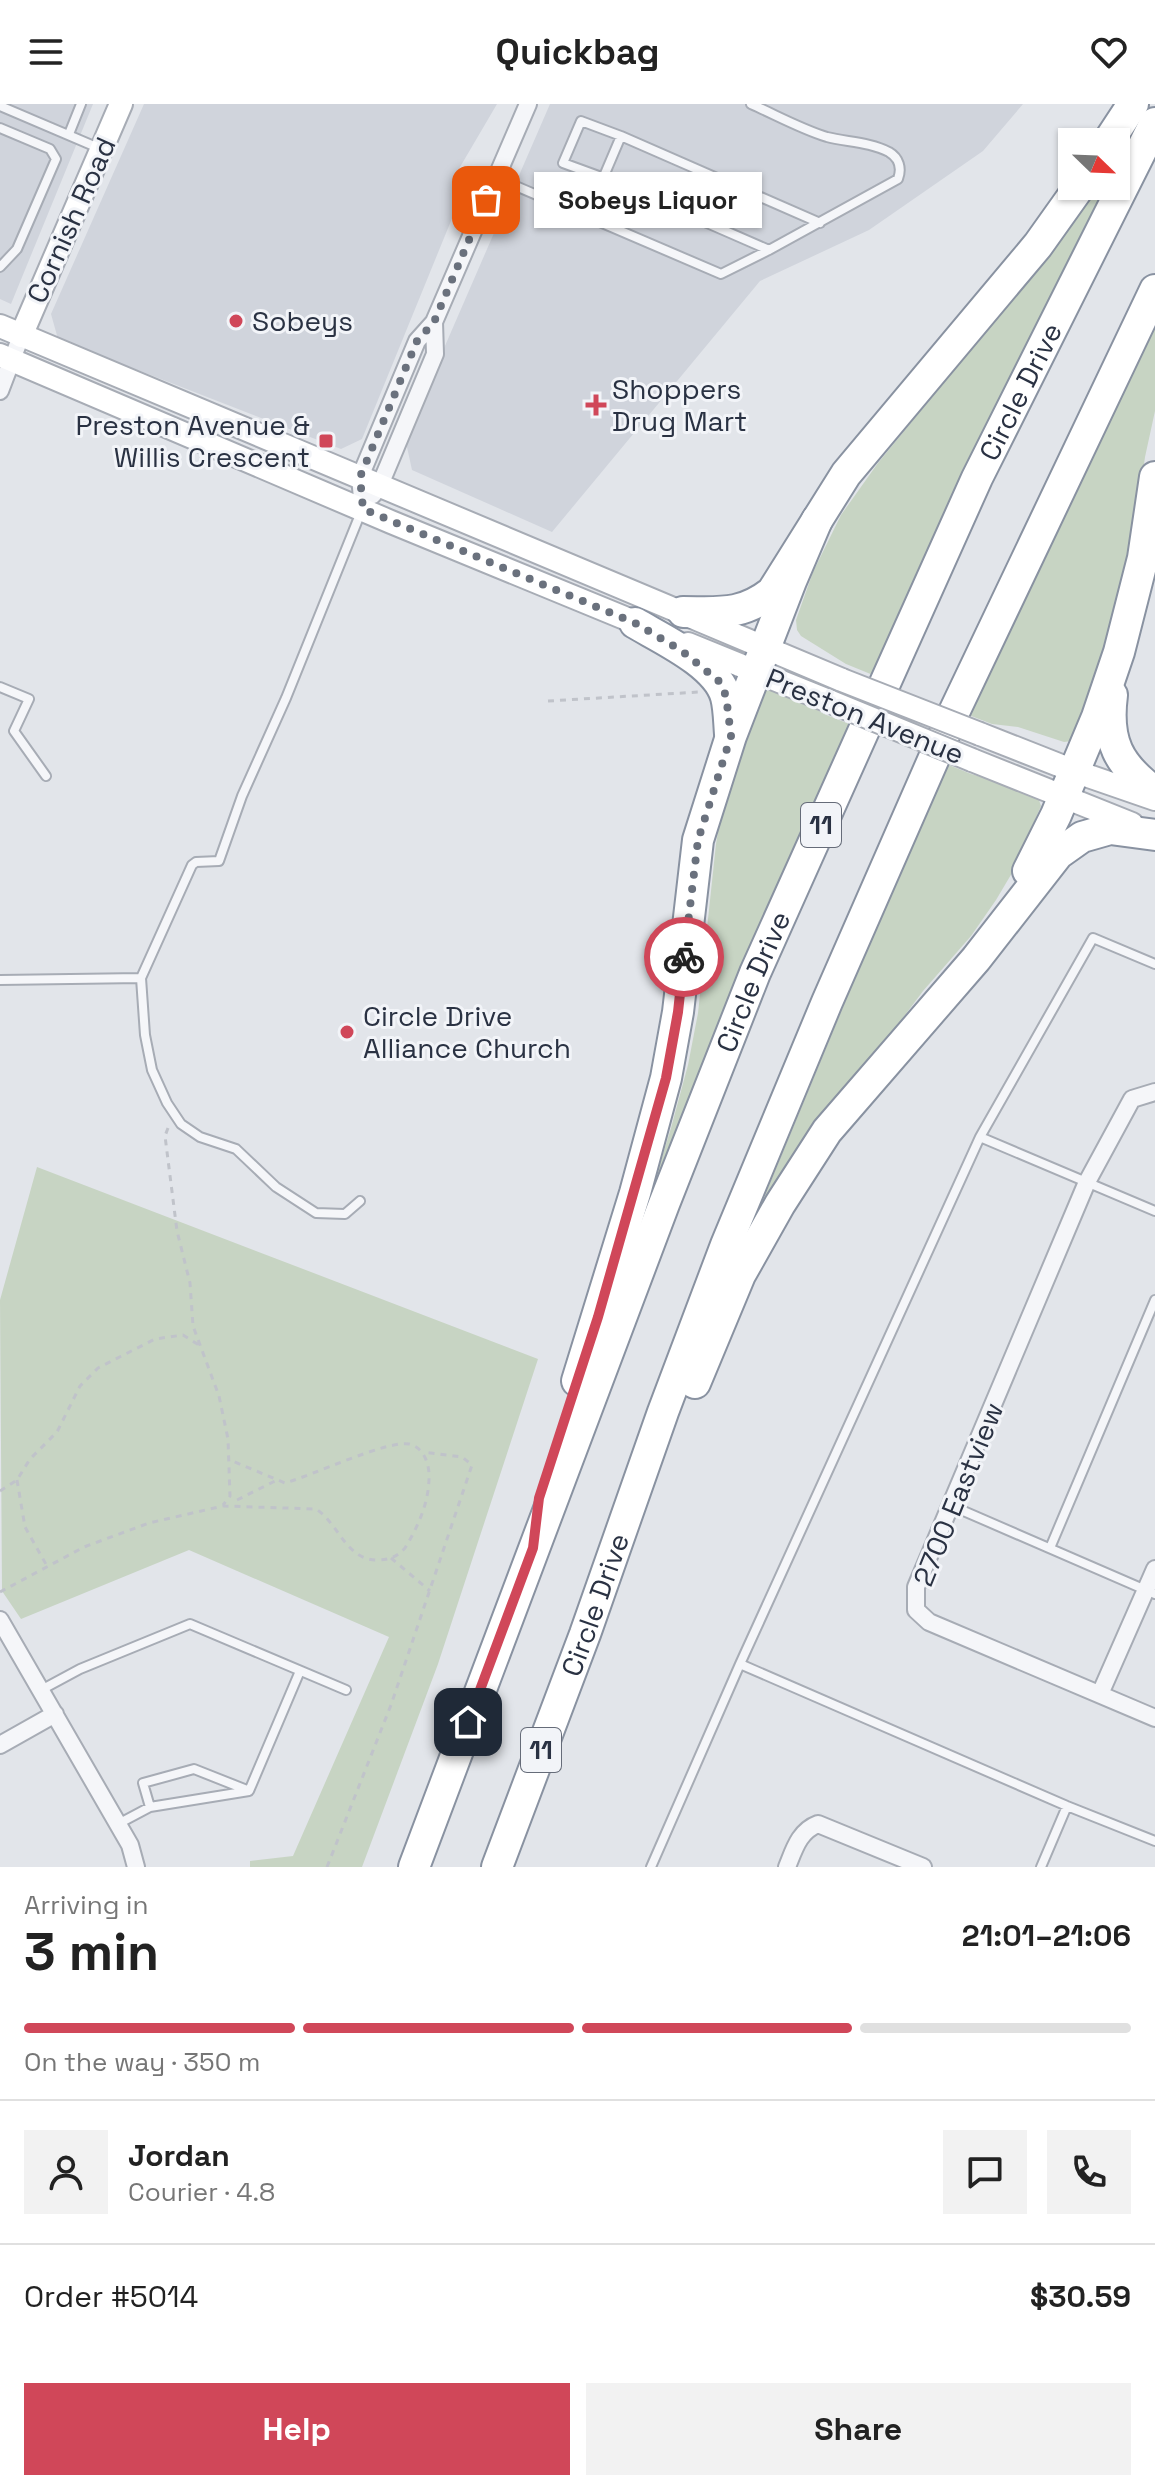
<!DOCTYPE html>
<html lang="en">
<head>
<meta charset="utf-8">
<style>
	:root { --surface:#fff; --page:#f2f2f2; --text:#222; --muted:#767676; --line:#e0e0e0; --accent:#d04759 }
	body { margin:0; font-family:"Space Grotesk",sans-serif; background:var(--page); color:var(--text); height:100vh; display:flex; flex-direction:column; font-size:30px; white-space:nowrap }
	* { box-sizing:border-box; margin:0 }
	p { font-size:26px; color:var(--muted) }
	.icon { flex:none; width:44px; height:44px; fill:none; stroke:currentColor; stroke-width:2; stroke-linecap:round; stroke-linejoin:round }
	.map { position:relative; height:1763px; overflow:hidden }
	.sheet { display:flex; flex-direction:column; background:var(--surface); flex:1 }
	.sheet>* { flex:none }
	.needle { width:52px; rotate:113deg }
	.tools { position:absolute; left:1058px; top:24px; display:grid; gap:16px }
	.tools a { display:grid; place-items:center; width:72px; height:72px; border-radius:0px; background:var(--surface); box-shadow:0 2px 6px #0004; font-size:40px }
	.pin { position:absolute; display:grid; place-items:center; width:68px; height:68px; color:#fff; margin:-34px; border-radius:16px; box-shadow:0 4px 12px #0006 }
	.courier { position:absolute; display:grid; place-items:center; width:80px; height:80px; margin:-40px; border:6px solid #d04759; border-radius:50%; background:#fff; color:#222; box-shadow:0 2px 10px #0007 }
	.bubble { position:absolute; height:56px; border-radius:0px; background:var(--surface); box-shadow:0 2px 6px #0004; font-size:26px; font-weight:600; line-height:56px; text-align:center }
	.head em { font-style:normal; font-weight:600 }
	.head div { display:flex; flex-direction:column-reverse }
	.head { display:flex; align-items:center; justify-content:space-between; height:136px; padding:0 24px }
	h1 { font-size:52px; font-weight:600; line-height:60px }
	.bar { display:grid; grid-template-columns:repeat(4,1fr); gap:12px 8px; align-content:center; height:96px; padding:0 24px }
	.bar i { height:10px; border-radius:6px; background:var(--line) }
	.bar .current { background:var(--accent) }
	.bar p { grid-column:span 4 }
	.line { display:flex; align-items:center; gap:20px; padding:0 24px; border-top:2px solid var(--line) }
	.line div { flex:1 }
	.round { display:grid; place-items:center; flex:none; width:84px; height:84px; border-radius:0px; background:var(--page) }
	.cta { display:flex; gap:16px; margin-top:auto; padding:16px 24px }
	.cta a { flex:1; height:92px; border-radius:0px; background:var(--accent); color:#fff; font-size:32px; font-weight:600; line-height:92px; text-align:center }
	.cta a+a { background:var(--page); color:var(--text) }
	header { display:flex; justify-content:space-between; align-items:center; height:104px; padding:0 24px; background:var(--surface); font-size:36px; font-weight:600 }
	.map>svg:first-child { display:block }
	.built { fill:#d0d4dc }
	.green { fill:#c7d4c3 }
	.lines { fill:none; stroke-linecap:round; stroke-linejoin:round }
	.lane-casing { stroke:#a7acb5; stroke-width:12 }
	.street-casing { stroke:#a7acb5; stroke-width:20 }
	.secondary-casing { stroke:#a7acb5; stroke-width:26 }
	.highway-casing { stroke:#8992a1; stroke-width:34 }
	.path { stroke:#c0c3ca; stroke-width:3; stroke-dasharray:6 6; stroke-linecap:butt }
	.lane { stroke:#f5f6f9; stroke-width:8 }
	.street { stroke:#f5f6f9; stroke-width:16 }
	.secondary { stroke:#fff; stroke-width:22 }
	.highway { stroke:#fff; stroke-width:30 }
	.secondary-bridge-casing { stroke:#a7acb5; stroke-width:26; stroke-linecap:butt }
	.secondary-bridge { stroke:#fff; stroke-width:22 }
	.done { stroke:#6a717d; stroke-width:8; stroke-dasharray:0 14.4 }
	.route { stroke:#d04759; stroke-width:10 }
	.poi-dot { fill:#d04759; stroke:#f2f4f8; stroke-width:3 }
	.labels { text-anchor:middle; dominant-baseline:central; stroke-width:6; stroke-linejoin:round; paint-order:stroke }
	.shield { fill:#f2f4f8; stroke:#666c79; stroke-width:2 }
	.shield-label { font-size:26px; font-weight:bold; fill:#2a3243 }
	.street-label { font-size:28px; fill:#2a3243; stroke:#f2f4f8 }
	.poi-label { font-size:28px; fill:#2a3243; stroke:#f2f4f8; text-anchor:start }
</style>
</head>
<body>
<header><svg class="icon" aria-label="menu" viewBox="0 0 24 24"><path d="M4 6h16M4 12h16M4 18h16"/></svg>Quickbag<svg class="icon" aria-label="heart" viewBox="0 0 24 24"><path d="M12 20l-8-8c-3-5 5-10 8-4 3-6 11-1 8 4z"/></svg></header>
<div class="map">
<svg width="1155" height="1763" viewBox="0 0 1155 1763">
	<rect width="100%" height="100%" fill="#e2e5ea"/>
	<path class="built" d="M0,0H93L11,200L0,195Z
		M144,0H497L453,75L464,85L362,335L341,345L58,235L51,210Z
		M550,0H1023L983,47L869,126L760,177L552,428L412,366L405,334Z"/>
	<path class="green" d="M1096,82H1109L1070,154L960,382L873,571L846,560L801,532L797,526L796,516L813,468L841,411L878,359L1069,125Z
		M1155,208V307L1145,353L1131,456L1120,515L1072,637L1064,638L1018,623L992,620L966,610Z
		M775,585L784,587L824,610L852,621L638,1131L671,1024L688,961L698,909L716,740L725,685L764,587Z
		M944,659L971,670L1032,688L1039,696L1041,702L1012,769L996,796L971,832L923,887L758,1108Z
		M37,1063L538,1255L438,1560L362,1763H250V1757L293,1752L389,1533L189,1446L21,1515L2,1487L0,1196Z"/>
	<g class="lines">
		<g class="lane-casing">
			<path id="lane" d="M0,2L101,45
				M0,24L50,45L56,55L17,145L0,163
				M69,30L81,0
				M497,74L721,170L769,146L898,75C902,64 899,54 889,48C870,38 847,38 827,33C801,25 776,11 751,0
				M587,112L621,32
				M769,146L604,74L563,59L581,17L621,32L820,119
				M0,583L29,595L14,627L46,672
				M0,876L141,874
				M980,1033L1155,1107
				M360,1097L345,1110L316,1109L276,1083L236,1045L200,1033L181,1020L167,999L152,966L145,931L141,874L192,761L196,758L219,757L242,692L286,594L361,408
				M952,1402L1155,1490
				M1050,1444L1155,1196
				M740,1560L1067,1702L1155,1737
				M41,1586L80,1565L190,1520L346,1586
				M150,1703L143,1679L194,1665L247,1686
				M118,1720L150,1703L249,1687L300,1567
				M651,1763L740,1560L980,1033L1093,834L1155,860
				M1041,1763L1067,1702"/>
		</g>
		<g class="street-casing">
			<path id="street" d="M0,287L21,232
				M373,391L380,381L435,250L434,218
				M363,405L360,373L417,237L434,218L528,0
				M1155,988L1132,995L1087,1078L916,1483V1506L929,1518L1155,1614
				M0,1516L130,1741L136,1763
				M1100,1590L1155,1465
				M0,1641L55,1610
				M787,1763C794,1746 799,1727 818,1720L923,1763"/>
		</g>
		<g class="secondary-casing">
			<path id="secondary" d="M0,222L842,576
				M21,232L121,0
				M0,251L391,418L649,524
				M688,540L831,598
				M980,630L1074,667L1155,695
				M972,656L1132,720"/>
		</g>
		<g class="highway-casing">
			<g id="highway">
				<path d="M1108,38L1133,0"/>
				<path d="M683,508C720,508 741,512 772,488L846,370L1038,141L1080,82"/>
				<path d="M635,519C662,535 717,560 726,593C729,604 729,618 730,630"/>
				<path d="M1112,591C1106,637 1118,661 1155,688"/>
				<path d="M1028,767L1056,711L1097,613L1119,548L1143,454L1155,373"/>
				<path d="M577,1277L635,1089L666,974L678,908L698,736L731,632L791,477L817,416"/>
				<path d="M695,1279L740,1171L780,1100L827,1027L976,855L1058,750L1082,733L1110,725L1155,731"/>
				<path id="s1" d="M414,1763L664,1100L755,869L977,374L1155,19"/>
				<path id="s2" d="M497,1763L585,1530L663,1308L726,1141L827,898L955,606L1155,186"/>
			</g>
		</g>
		<path class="path" d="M548,597L699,588
			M168,1024L165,1032L177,1127L190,1179L193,1222L219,1292L228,1335L230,1392L223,1401
			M17,1376L25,1423L47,1462
			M0,1387L17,1376L30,1355L57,1328L80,1282L98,1264L155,1235L183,1231L199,1241
			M237,1396L275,1377
			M391,1454L430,1487
			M0,1488L84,1443L149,1419L223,1402L316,1405C339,1420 346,1456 377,1456C389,1456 397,1453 405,1444C419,1421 430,1396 429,1369C428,1356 422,1343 409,1340C387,1336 311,1372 285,1379L230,1356
			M327,1763L391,1601L472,1361L462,1353L423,1348"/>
		<use href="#lane" class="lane"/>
		<use href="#street" class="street"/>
		<use href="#secondary" class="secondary"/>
		<use href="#highway" class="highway"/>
		<g class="secondary-bridge-casing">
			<path id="secondary-bridge" d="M842,576L980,630
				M831,598L972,656"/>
		</g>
		<use href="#secondary-bridge" class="secondary-bridge"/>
	</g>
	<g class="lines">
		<path class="done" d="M486,96L434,218L417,237L360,373L363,405L635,519L682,547L720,578L726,592L731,632L698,736L684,853"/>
		<path class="route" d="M468,1618L533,1444L539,1394L598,1213L666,974L678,908L684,853"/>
	</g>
	<g class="poi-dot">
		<circle cx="236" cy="217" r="8"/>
		<path d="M592 289h8v8h8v8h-8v8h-8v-8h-8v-8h8z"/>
		<rect x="318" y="329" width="16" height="16" rx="4"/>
		<circle cx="347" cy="928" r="8"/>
	</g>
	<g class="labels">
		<g class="shield">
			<rect x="801" y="699" width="40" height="44" rx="6"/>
			<rect x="521" y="1624" width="40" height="44" rx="6"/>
		</g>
		<g class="shield-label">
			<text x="821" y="721">11</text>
			<text x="541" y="1646">11</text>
		</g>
		<g class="street-label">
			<text transform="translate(71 116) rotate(-66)">Cornish Road</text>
			<text stroke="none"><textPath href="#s1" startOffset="1596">Circle Drive</textPath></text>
			<text transform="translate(865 612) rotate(22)">Preston Avenue</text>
			<text stroke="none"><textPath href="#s1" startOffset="948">Circle Drive</textPath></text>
			<text transform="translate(958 1390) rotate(-68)">2700 Eastview</text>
			<text stroke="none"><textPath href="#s2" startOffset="280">Circle Drive</textPath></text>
		</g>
		<g class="poi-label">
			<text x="252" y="217">Sobeys</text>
			<text x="612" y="285">Shoppers<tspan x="612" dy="32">Drug Mart</tspan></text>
			<text x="310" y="321" text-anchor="end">Preston Avenue &amp;<tspan x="310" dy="32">Willis Crescent</tspan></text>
			<text x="363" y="912">Circle Drive<tspan x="363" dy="32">Alliance Church</tspan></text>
		</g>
	</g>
</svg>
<div class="tools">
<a><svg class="needle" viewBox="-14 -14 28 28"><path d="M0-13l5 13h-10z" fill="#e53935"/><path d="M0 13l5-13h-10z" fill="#767676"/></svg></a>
</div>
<div class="pin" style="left:486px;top:96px;background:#ea580c"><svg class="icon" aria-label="bag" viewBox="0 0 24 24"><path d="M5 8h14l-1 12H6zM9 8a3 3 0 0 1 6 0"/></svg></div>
<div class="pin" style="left:468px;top:1618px;background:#1f2937"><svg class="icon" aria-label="home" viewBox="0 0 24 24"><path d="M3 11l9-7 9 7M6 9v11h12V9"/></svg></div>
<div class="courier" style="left:684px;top:853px"><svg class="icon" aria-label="bike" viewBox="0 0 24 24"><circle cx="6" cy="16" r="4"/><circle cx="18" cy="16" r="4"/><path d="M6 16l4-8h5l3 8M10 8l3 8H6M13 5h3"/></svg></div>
<div class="bubble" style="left:534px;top:68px;width:228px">Sobeys Liquor</div>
</div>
<section class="sheet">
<div class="head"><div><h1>3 min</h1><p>Arriving in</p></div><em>21:01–21:06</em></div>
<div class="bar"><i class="current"></i><i class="current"></i><i class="current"></i><i></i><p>On the way · 350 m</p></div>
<div class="line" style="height:144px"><a class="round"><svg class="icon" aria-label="person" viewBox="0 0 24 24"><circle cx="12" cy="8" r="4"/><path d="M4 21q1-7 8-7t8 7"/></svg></a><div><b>Jordan</b><p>Courier · 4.8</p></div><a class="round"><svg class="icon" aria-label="chat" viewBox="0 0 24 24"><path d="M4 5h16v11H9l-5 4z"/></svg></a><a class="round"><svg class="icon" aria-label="phone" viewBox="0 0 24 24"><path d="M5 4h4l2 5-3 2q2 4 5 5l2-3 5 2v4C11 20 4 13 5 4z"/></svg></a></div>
<div class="line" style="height:104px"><div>Order #5014</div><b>$30.59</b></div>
<div class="cta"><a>Help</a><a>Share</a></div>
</section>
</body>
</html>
